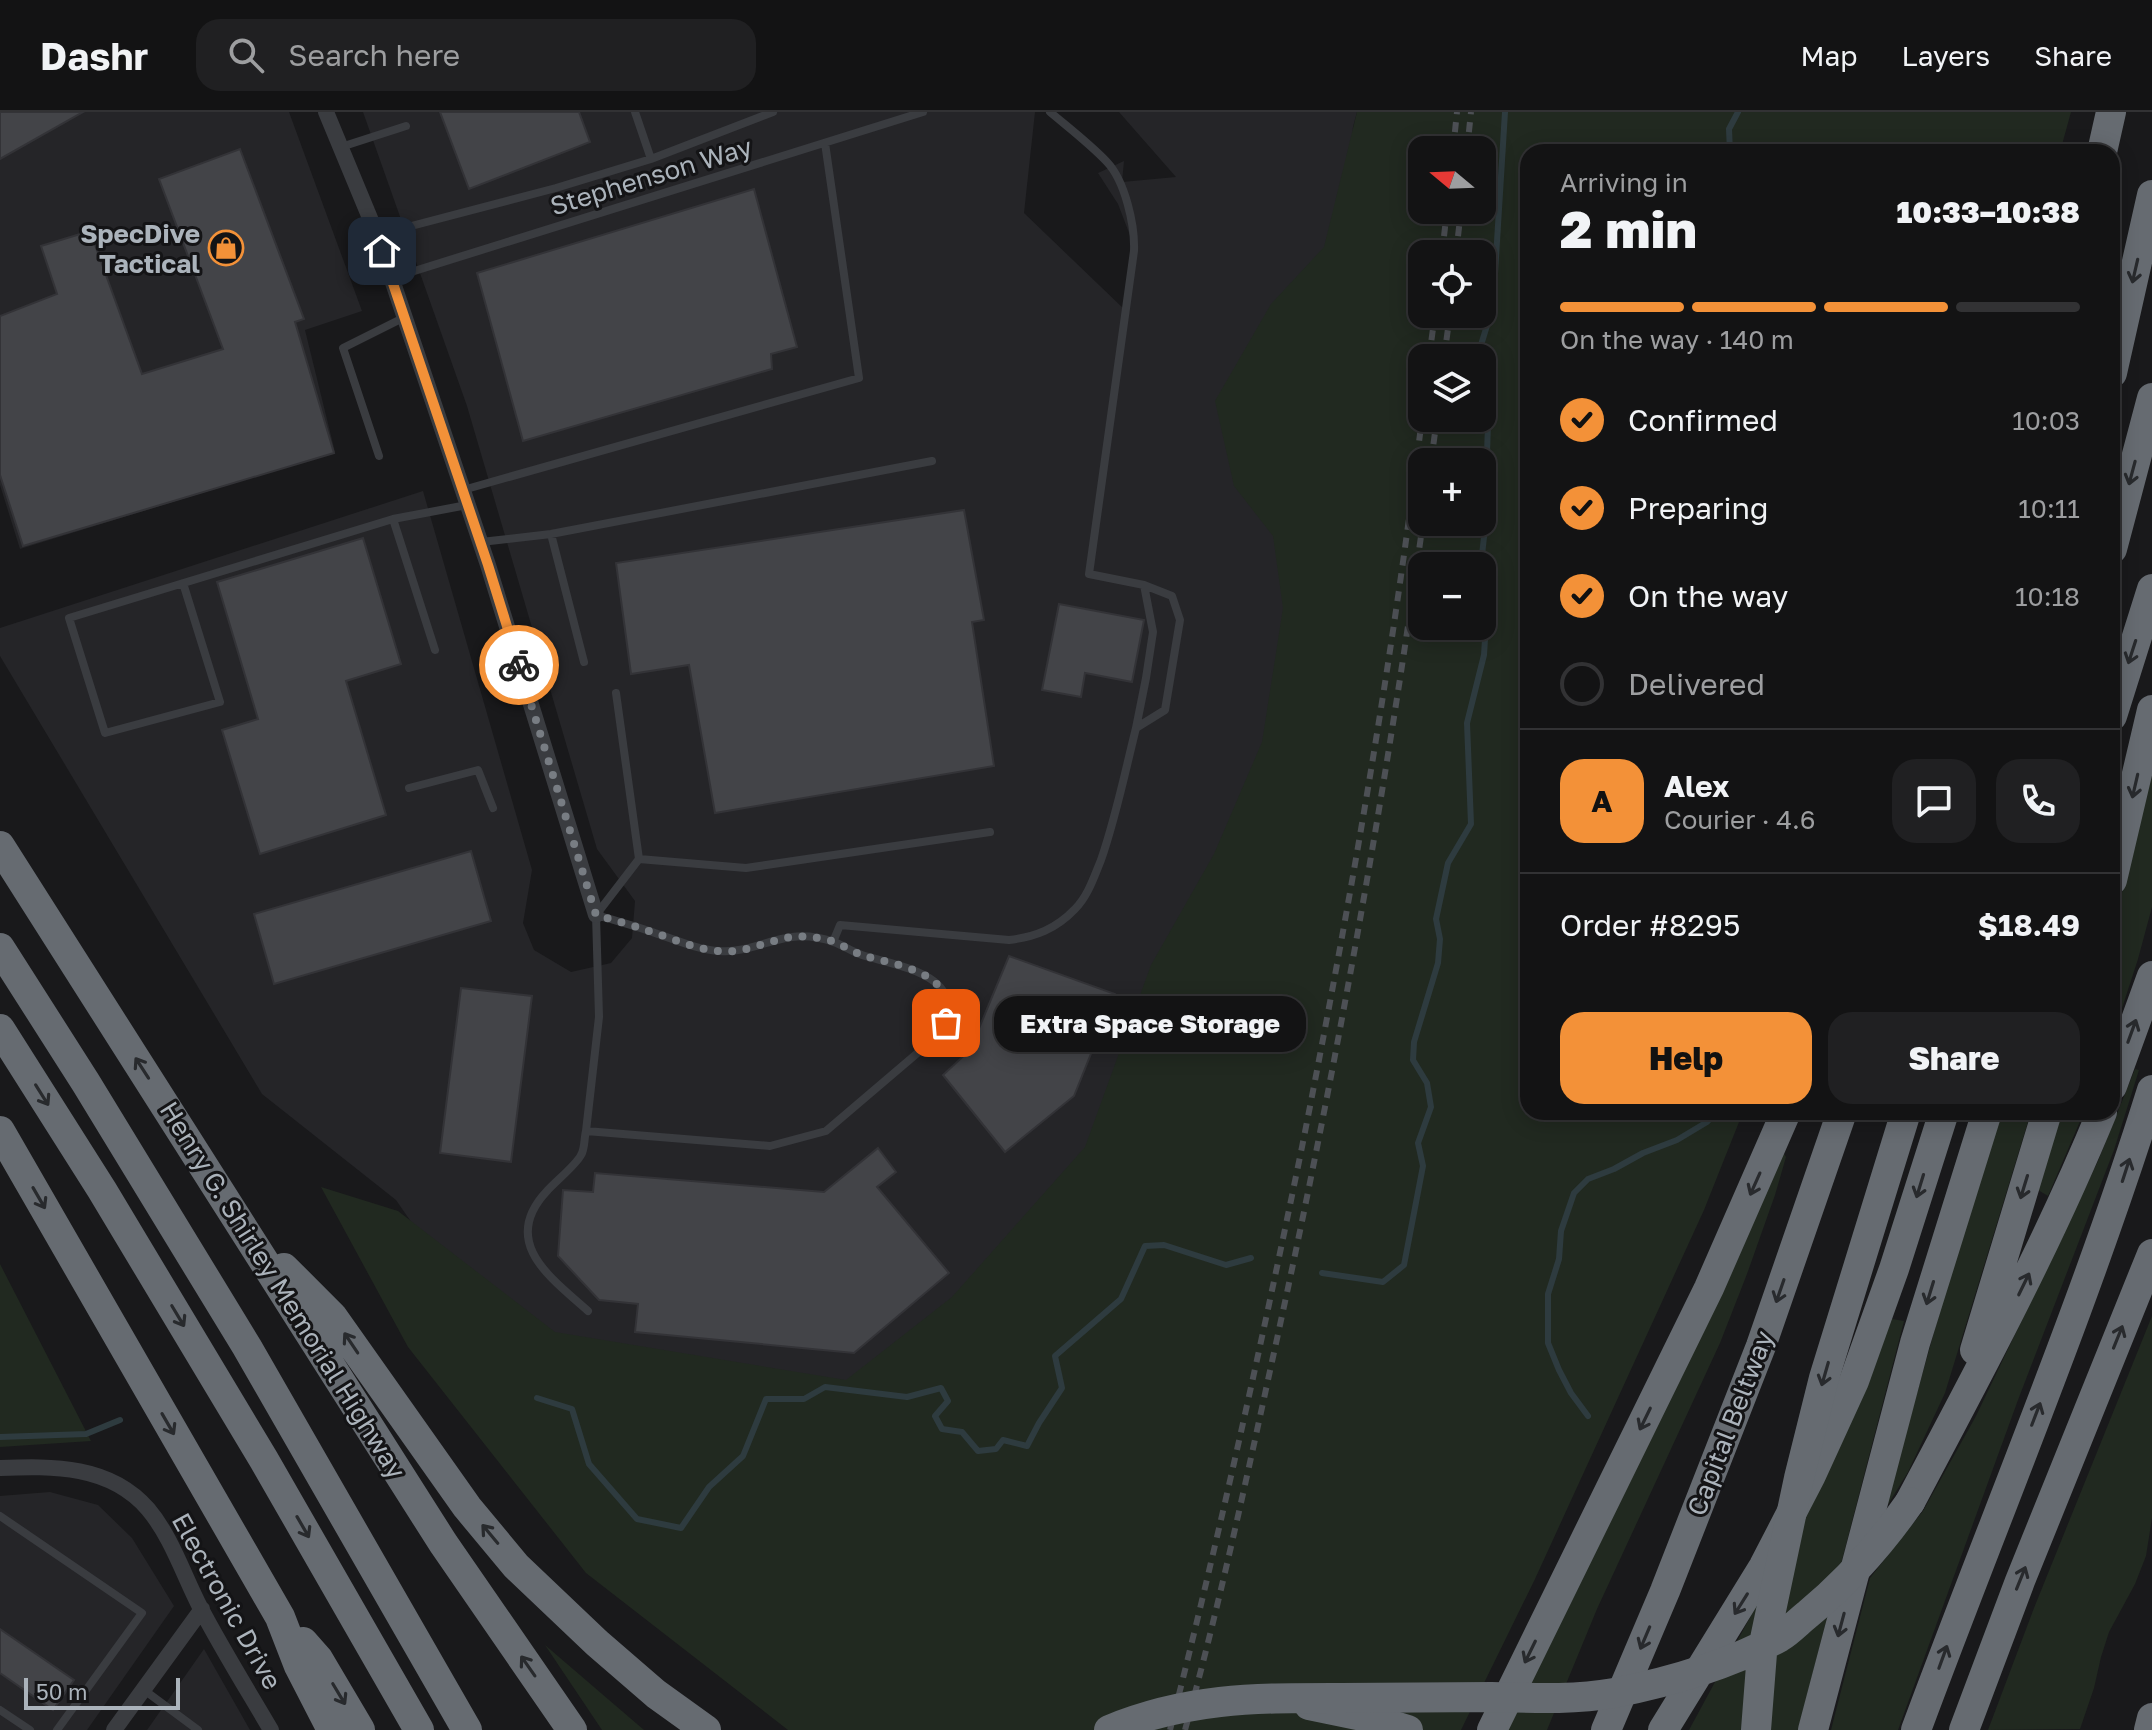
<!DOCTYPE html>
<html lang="en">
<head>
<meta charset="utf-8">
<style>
	:root { --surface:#131314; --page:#202022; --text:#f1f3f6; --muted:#9d9ea0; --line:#323234; --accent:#f39138 }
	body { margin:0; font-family:"Golos Text",sans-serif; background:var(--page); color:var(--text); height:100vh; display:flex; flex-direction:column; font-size:30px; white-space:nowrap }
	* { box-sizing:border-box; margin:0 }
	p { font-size:26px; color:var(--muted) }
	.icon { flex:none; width:44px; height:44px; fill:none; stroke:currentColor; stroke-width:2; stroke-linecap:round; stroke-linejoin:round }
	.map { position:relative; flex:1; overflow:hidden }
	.details { position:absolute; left:1520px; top:32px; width:600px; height:976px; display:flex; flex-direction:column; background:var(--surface); border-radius:24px; box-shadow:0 4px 20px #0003,0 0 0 2px var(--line) }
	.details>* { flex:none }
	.needle { width:52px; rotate:289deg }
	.tools { position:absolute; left:1408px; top:24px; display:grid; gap:16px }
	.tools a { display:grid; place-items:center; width:88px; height:88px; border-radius:16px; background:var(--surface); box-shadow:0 4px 20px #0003,0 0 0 2px var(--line); font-size:40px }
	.scale { position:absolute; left:24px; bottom:20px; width:156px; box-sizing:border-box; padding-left:8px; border:4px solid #abb3bb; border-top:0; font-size:22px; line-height:28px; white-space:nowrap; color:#abb3bb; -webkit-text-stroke:6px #141416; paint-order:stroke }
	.pin { position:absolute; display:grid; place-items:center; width:68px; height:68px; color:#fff; margin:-34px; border-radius:16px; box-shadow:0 4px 12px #0006 }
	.courier { position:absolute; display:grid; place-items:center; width:80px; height:80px; margin:-40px; border:6px solid #f39138; border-radius:50%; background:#fff; color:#222; box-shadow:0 2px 10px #0007 }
	.bubble { position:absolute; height:56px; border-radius:24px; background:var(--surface); box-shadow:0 4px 20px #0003,0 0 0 2px var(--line); font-size:26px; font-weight:800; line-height:56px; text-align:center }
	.headline em { font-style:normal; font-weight:800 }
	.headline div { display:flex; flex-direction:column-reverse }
	.headline { display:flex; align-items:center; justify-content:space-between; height:136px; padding:0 40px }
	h1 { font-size:52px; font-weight:800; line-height:60px }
	.bar { display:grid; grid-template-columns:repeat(4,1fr); gap:12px 8px; align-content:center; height:96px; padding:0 40px }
	.bar i { height:10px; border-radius:6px; background:var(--line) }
	.bar .on { background:var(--accent) }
	.bar p { grid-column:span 4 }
	.line { display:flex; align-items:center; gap:20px; padding:0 40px; border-top:2px solid var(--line) }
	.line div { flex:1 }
	.round { display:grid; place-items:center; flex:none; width:84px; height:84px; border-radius:24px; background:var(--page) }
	ol { padding:0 40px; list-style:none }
	li { display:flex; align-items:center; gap:24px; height:88px }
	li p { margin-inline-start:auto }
	li .icon { padding:8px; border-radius:50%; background:var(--accent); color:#111; stroke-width:4 }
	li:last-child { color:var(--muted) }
	li i { width:44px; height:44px; border:4px solid var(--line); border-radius:50% }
	.button { display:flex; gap:16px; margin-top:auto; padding:16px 40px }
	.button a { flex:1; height:92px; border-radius:24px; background:var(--accent); color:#111; font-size:32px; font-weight:800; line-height:92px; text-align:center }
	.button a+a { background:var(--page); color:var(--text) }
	header { display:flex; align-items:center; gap:48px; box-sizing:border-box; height:112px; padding:0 40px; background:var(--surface); border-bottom:2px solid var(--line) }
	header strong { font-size:38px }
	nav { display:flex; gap:44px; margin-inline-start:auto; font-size:28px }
	.search { width:560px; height:72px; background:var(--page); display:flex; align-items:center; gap:20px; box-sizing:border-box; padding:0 28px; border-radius:24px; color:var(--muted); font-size:30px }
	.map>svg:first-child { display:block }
	.built { fill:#252528 }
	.green { fill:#212920; fill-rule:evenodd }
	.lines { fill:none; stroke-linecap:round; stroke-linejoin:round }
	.stream { stroke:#2e3b3f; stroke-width:6 }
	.building { fill:#434448; stroke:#333337; stroke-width:2 }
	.lane { stroke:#3a3c40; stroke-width:8 }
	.street { stroke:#3a3c40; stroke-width:16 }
	.highway { stroke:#666b71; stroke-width:30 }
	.rail { stroke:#4d5055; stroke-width:6; stroke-dasharray:10 8; stroke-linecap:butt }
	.highway-bridge { stroke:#666b71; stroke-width:30 }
	.oneway { stroke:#282a2d }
	.done { stroke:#787d83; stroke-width:8; stroke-dasharray:0 14.4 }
	.route { stroke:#f39138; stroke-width:10 }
	.labels { text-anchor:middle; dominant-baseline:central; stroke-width:6; stroke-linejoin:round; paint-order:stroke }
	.street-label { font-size:26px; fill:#abb3bb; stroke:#141416 }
	.poi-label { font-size:26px; font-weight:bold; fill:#abb3bb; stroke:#141416; text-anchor:end }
</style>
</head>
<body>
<header>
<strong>Dashr</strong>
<div class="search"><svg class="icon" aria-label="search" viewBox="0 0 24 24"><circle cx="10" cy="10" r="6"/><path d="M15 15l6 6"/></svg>Search here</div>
<nav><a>Map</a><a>Layers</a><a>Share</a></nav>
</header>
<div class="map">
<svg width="2152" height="1618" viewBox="0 0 2152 1618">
	<rect width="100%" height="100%" fill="#19191b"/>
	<path class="built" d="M0,0H289L362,199L305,218L335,340L20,437L0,373Z
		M363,0H1035L1024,101L1125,198L1133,163L1131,126L1118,92L1098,61L1124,49L1122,70L1176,65L1119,0H1357L1353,15L1309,594L960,1618L443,1156L396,1088L262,982L0,544V516L423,379L532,758L523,811L534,838L571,860L611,851L632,826L635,789L597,737L467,294Z
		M50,1380L98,1393L132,1426L174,1494L87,1618H0V1384Z
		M204,1537L250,1618H147Z"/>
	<path class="green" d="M1357,0H2071L2060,40H1528V1000H1743L1704,1098L1535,1467L1461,1618H788L586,1461L408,1235L321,1075L398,1099L555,1220L846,1268L952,1185L1085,1035L1151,853L1214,742L1262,630L1283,496L1273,424L1234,374L1215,289L1271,192L1324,135ZM1422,38H1482V98H1422ZM1422,142H1482V202H1422ZM1422,246H1482V306H1422ZM1422,350H1482V410H1422ZM1422,454H1482V514H1422Z
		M2152,660V795L2138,847L2112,927V821Z
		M2135,957L2139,958L2114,1038L2018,1288L1898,1618H1831L1870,1466L1923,1399L1976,1304L2098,1049Z
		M2001,1000H2031L1945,1281L1908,1360L1884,1399L1959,1131Z
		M2062,1000H2084L2048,1084L2038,1078Z
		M1783,1040L1786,1045L1775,1083L1747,1162L1720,1231L1597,1497L1547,1618H1505Z
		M0,1152L91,1329L0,1335Z
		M2152,1204V1406L2146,1444L2135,1472L2109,1520L2101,1545L2094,1576L2080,1617L1988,1618L2034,1496Z
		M1892,1207L1904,1209L1798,1618H1689L1819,1378Z
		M545,1533L644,1618H602Z"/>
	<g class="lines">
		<path class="stream" d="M1730,40L1729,17L1738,0
			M1477,246L1493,194L1505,0
			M1468,454L1482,443L1484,425L1489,285L1482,266
			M1322,1161L1383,1170L1404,1153L1423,1054L1418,1031L1431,995L1427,971L1413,948L1414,930L1438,851L1440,827L1436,807L1448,751L1471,712L1467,611L1484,543L1485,527L1473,514
			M537,1286L572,1297L589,1352L637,1407L681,1416L709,1375L743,1344L766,1287H804L825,1275L907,1285L941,1276L948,1289L935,1304L942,1317L962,1320L978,1339L996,1337L1003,1328L1027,1334L1039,1311L1062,1276L1055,1244L1121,1187L1145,1134L1164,1133L1226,1153L1251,1146
			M1588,1304L1571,1281L1559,1258L1548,1231V1182L1559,1147L1561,1119L1574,1081L1588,1067L1614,1057L1643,1041L1677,1028L1707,1010L1716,1000
			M0,1325L86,1322L120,1308"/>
	</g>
	<path class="building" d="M0,0H83L0,47Z
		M440,0H579L590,30L469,77Z
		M240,37L304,207L295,210L334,341L23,434L0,363V204L57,182L41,134L90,119L142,262L223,237L159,67Z
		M754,77L797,235L771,242L772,257L523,329L477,161Z
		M964,398L984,508L972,510L994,654L715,701L689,553L631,562L616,451Z
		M363,426L401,552L346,569L386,703L260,742L222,618L258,607L217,470Z
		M1059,492L1144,508L1132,570L1085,561L1081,585L1042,578Z
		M471,739L491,809L274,872L254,802Z
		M1009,844L1115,882L1074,984L1005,1040L943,963L970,938Z
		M461,876L532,884L511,1050L440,1041Z
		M878,1036L896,1060L877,1075L949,1161L854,1241L635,1220L638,1192L599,1188L558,1144L563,1078L593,1080L595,1061L824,1080Z
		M0,1517L74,1568L53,1598L0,1561Z"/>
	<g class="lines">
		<path class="lane" d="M635,0L651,47
			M341,35L406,14
			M377,123L556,76L651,47L773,0
			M392,166L923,0
			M379,344L343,236L405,205
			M463,378L859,266L825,31
			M551,422L584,550
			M481,430L551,422L932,349
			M183,471L220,590L105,621L69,506L393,407
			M435,538L393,407L467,393
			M1136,616L1146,566L1153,520L1144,473
			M409,676L478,658L493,696
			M639,747L746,756L990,720
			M597,803C616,809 636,814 655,821C676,828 698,838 720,839C745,841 768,828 792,825C805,823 822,826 834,830C844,834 853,840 862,843C901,855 970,863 941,921L826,1019L770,1034L586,1019L599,905L596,803L639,747L616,581
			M833,830L840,813L1009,828C1035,825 1056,817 1075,797C1088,784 1094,765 1101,748C1116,705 1125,660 1136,616L1165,598L1180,508L1172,484L1144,473L1089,462L1134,139C1135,113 1125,69 1107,50C1090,32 1069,16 1050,0
			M586,1019C584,1026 585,1037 581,1043C577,1052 555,1070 547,1079C499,1130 551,1166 588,1199
			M0,1404L142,1501L57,1618
			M144,1578L198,1618
			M0,1598L30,1618"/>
		<path class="street" d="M326,0L377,123L488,453L596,803
			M0,1356C53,1354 110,1353 148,1397C171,1424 184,1464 200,1495C222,1537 247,1577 271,1618
			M114,1618L202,1497"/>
		<path class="highway" d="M2102,40L2111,0
			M2112,261L2152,83
			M2112,437L2152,286
			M2112,604L2152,477
			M0,734L443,1431L572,1618
			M2112,768L2152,598
			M0,836L86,971L247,1235L467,1618
			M0,917L102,1078L264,1348L419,1618
			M2112,974L2152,864
			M0,1019L280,1505L299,1554L332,1618
			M284,1156L332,1204L467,1395L516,1454L597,1531L656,1582L706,1618
			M1975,1238L2047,1000
			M1910,1390C1978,1262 2047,1134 2102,1000
			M303,1530L318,1547L360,1618
			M1309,1593L1362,1604L1408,1618
			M1492,1618L1709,1176L1786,1000
			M1606,1618L1665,1479L1761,1234L1842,1000
			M1663,1618L1764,1454L1811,1363L1854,1269L1894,1157L1944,1000
			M1813,1618L1915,1231L1987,1000
			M1916,1618C1995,1405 2084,1195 2152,978
			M1964,1618L2020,1469L2152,1142
			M2149,1618L2152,1606"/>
		<path class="rail" d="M1453,38L1457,0
			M1467,38L1471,0
			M1442,142L1447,98
			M1456,142L1461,98
			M1429,246L1435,202
			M1444,246L1450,202
			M1431,350L1437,306
			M1170,1618C1219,1425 1262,1230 1302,1035C1350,793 1392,551 1422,306
			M1185,1618C1219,1495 1246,1369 1273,1245C1334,968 1384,690 1423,410"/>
		<path class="highway-bridge" d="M1109,1618C1189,1585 1256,1586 1341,1586C1391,1586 1442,1585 1492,1585C1532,1586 1574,1588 1614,1581C1670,1570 1729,1553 1780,1525C1790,1519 1799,1509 1808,1502C1848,1469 1880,1433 1910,1390
			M1756,1618L1762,1541L1799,1366L1824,1266L1906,1000"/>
	</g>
	<defs><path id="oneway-shaft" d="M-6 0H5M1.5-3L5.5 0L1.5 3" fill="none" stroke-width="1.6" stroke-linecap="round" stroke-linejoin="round" transform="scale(2)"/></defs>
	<g class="oneway">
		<use href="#oneway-shaft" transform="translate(2135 159) rotate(103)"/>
		<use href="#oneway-shaft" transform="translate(2132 361) rotate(105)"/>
		<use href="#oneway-shaft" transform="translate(2132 540) rotate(108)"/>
		<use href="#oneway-shaft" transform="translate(2135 674) rotate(103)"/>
		<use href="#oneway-shaft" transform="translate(2132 919) rotate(-70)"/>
		<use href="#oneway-shaft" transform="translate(142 956) rotate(-123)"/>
		<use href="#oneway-shaft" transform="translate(42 983) rotate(58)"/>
		<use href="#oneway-shaft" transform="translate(2126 1058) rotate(-72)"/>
		<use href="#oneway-shaft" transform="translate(1755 1072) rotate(114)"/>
		<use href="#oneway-shaft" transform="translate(1920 1074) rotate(107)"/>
		<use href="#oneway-shaft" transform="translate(2024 1075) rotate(107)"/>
		<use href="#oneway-shaft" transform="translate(39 1086) rotate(60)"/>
		<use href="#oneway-shaft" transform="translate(2024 1172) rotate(-64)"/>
		<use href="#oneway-shaft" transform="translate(1780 1179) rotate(109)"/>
		<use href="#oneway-shaft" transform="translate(1930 1181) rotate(107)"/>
		<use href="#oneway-shaft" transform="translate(178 1204) rotate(59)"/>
		<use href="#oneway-shaft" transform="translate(2118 1225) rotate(-68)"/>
		<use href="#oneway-shaft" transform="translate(351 1231) rotate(-124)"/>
		<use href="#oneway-shaft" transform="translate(1825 1262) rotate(106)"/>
		<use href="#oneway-shaft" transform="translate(2036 1302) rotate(-69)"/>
		<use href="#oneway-shaft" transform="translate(1645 1307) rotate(116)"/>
		<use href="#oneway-shaft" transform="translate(168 1312) rotate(60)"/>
		<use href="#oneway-shaft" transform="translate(303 1415) rotate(60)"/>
		<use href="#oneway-shaft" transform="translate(490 1422) rotate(-130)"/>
		<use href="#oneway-shaft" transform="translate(2021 1466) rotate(-68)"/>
		<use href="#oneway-shaft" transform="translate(1741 1492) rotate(122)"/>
		<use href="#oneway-shaft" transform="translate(1841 1513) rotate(105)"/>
		<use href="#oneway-shaft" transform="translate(1645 1526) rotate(113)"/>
		<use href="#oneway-shaft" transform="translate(1530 1540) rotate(116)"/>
		<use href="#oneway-shaft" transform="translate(1943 1545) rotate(-70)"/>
		<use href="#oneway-shaft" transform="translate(528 1554) rotate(-125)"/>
		<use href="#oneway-shaft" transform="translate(339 1582) rotate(59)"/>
	</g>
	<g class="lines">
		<path class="done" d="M519,553L596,803C614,808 632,813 649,819C672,826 696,838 720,839C745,842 768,828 792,825C805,823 822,826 835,830C844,834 853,840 862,843C897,854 958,859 946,911"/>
		<path class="route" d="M382,139L488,453L519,553"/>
	</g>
	<defs>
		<g id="shop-ring" transform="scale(1.8)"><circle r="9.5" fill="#141416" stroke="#f39138" stroke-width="1.5"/><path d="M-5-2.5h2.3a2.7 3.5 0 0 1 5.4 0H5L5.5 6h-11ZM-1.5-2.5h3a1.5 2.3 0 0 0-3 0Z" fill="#f39138"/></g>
	</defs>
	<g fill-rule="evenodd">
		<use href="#shop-ring" x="226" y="136"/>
	</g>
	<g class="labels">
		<g class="street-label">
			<text transform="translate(651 64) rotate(-17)">Stephenson Way</text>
			<text transform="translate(283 1178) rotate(58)">Henry G. Shirley Memorial Highway</text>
			<text transform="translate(1730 1311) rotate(-69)">Capital Beltway</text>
			<text transform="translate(227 1489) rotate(61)">Electronic Drive</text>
		</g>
		<g class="poi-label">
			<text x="200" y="121">SpecDive<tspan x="200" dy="30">Tactical</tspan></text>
		</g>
	</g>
</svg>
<div class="tools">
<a><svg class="needle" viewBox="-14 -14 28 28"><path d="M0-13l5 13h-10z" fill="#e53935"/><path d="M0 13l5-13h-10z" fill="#9d9ea0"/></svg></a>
<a><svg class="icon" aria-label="locate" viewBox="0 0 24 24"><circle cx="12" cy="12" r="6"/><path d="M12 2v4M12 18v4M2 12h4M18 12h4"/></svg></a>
<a><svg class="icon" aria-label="layers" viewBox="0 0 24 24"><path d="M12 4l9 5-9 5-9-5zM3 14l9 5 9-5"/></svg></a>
<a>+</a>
<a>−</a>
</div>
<div class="scale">50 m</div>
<div class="pin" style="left:946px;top:911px;background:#ea580c"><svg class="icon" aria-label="bag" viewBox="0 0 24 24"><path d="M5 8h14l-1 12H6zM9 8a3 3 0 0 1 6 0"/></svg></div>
<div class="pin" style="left:382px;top:139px;background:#1f2937"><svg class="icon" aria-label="home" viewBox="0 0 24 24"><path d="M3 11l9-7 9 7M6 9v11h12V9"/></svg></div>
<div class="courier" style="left:519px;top:553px"><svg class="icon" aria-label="bike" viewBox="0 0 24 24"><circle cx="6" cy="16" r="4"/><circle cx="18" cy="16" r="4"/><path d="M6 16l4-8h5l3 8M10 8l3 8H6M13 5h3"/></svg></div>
<div class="bubble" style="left:994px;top:884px;width:312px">Extra Space Storage</div>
<section class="details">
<div class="headline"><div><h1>2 min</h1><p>Arriving in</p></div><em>10:33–10:38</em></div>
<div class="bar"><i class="on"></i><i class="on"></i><i class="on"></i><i></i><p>On the way · 140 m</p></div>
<ol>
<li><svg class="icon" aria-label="check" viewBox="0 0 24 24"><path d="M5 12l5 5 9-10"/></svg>Confirmed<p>10:03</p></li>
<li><svg class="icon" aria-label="check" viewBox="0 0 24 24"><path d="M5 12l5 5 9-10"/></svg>Preparing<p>10:11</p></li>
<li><svg class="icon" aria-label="check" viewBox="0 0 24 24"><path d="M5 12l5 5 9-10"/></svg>On the way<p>10:18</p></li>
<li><i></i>Delivered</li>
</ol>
<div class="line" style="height:144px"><b class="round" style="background:var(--accent);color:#111">A</b><div><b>Alex</b><p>Courier · 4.6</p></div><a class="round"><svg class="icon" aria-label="chat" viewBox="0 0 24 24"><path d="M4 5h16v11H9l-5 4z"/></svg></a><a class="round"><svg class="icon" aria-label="phone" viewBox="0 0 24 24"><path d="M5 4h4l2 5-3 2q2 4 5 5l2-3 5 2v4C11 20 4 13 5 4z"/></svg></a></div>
<div class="line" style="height:104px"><div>Order #8295</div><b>$18.49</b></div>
<div class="button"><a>Help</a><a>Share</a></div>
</section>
</div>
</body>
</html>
